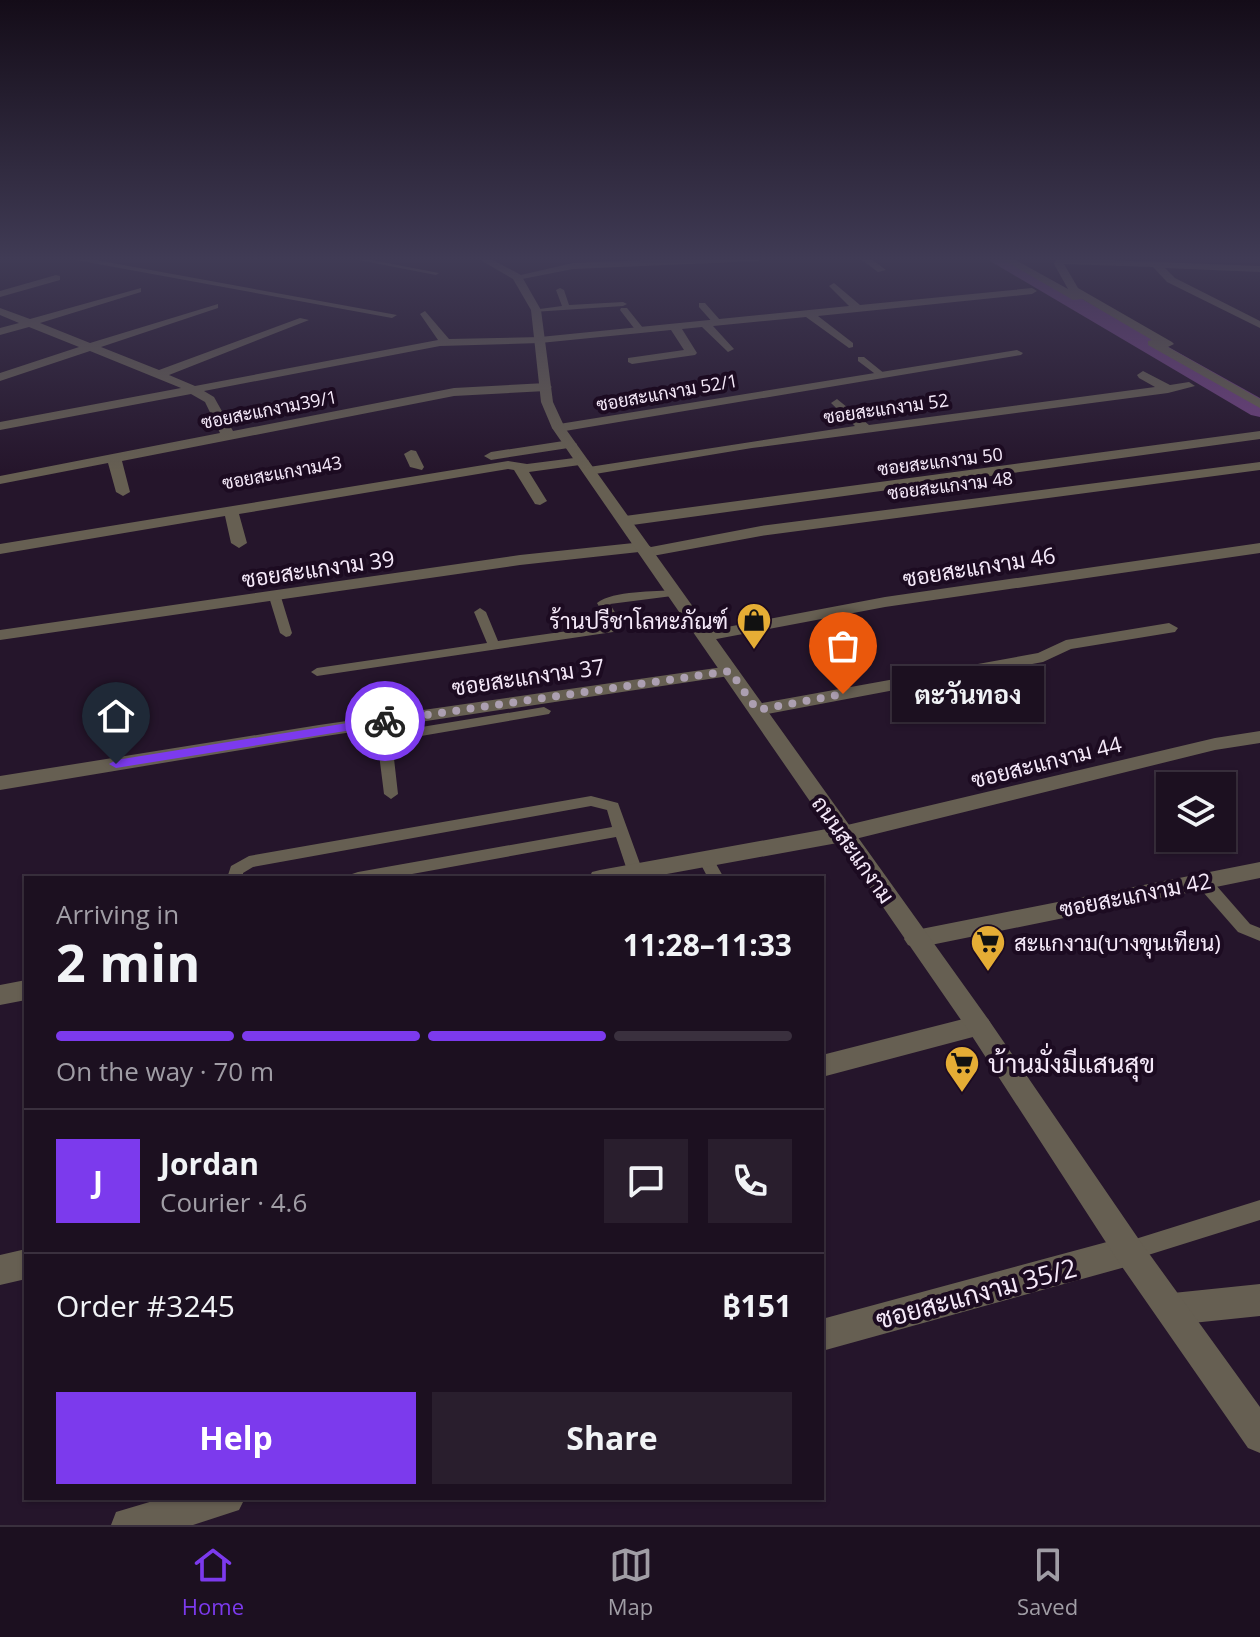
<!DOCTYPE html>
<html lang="en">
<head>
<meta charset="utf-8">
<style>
	:root { --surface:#1c1020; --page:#291e2d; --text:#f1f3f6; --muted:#a09da5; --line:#3a303e; --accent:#7c3aed }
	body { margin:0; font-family:"Open Sans",Sarabun,sans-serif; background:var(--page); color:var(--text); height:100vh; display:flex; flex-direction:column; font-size:30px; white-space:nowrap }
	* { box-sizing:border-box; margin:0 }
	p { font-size:26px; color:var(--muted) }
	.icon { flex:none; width:44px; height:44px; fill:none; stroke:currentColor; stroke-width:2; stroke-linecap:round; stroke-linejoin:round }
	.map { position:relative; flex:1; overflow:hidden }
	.side { position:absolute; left:24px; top:876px; width:800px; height:624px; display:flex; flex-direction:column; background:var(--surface); border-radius:0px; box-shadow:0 2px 6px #0004,0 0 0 2px var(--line) }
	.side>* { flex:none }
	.buttons { position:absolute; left:1156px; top:772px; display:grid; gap:16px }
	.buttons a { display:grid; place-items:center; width:80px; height:80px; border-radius:0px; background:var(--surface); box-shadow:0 2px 6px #0004,0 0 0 2px var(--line); font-size:40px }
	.pin { position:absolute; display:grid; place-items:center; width:68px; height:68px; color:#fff; margin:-82px -34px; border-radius:50% 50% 50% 0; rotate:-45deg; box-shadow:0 0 8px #0007 }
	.pin .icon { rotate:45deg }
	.courier { position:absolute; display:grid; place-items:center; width:80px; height:80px; margin:-40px; border:6px solid #7c3aed; border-radius:50%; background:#fff; color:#222; box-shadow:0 2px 10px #0007 }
	.bubble { position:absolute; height:56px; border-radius:0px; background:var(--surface); box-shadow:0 2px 6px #0004,0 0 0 2px var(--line); font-size:26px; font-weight:700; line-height:56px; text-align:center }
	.head em { font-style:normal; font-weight:700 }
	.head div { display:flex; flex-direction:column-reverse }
	.head { display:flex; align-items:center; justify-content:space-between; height:136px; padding:0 32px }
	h1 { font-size:52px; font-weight:700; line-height:60px }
	.bar { display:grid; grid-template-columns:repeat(4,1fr); gap:12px 8px; align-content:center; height:96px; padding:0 32px }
	.bar i { height:10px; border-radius:6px; background:var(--line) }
	.bar .active { background:var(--accent) }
	.bar p { grid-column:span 4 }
	.line { display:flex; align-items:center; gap:20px; padding:0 32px; border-top:2px solid var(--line) }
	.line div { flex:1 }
	.round { display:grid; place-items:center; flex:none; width:84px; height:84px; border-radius:0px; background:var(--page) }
	.primary-button { display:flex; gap:16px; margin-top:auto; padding:16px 32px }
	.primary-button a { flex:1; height:92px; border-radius:0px; background:var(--accent); color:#fff; font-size:32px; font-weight:700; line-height:92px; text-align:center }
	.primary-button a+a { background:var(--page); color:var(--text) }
	.tabs { display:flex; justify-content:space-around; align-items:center; height:112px; border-top:2px solid var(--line); background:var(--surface); font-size:22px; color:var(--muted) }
	.tabs a { display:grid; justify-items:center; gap:4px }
	.tabs .active { color:var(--accent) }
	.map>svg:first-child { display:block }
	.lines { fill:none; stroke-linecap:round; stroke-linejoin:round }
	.river { fill:#6e417e; fill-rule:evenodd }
	.service { fill:#665f52; fill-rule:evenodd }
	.minor { fill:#665f52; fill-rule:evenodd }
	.tertiary { fill:#665f52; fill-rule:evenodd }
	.route { fill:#7c3aed }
	.done { stroke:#ac9fb1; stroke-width:8; stroke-dasharray:0 14.4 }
	.labels { text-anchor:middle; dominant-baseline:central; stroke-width:8; stroke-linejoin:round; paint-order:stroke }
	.far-street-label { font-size:18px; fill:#f5e9f9; stroke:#1c0b21 }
	.street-label { font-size:22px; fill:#f5e9f9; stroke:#1c0b21 }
	.poi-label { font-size:22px; fill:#f5e9f9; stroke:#1c0b21; text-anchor:end }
	.near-poi-label { font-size:26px; fill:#f5e9f9; stroke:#1c0b21; text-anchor:start }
	.near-street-label { font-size:26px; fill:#f5e9f9; stroke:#1c0b21 }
</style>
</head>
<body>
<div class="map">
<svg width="1260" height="1525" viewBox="0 0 1260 1525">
	<rect width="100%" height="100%" fill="#25152b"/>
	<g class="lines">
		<path class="river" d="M985,258H1009L1260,398V417L1251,415Z"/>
		<path class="service" d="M348,258H361L439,273L436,275Z
			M560,288L564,290L569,305L623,302L627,304L623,306L533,312L532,310L562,306L556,290Z
			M699,303H705L720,320V324H714L699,307Z
			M621,308H627L643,328V332H637L620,310Z
			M858,357H864L885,374L878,376L858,361Z
			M676,590L680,591V595L610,604L623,626L613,632L317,676L311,672L317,668L487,643L474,612L480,608L486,612L498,641L610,625L597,603C614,590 654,592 676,590Z
			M275,594L281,597L292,633L290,636L286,637L280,633L269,597Z
			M544,707L551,711L549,714L392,741L398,794L391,799L384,794L377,738L379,728H389L391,732Z
			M591,796L618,803L643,872L641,876H629L616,837L390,878H350L352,874L358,872L612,827L607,810L591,806L253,867L243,873V878H227L231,866L249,856Z
			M706,853L711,855L724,878H708L698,859L701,855Z
			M1202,874L1208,876L1250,924L1260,928V941L1238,932L1196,884L1194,880L1196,876Z
			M1260,1200V1220L1129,1261L1122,1258L1118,1251L1122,1244L1129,1241Z"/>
		<path class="minor" d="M65,258H85L397,315L392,318Z
			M698,258H764L759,261L573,269L517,280L512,277L573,263Z
			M859,258H870L886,270L878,272Z
			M1000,258H1012L1068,289L1054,264L1057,258L1260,266V272L1165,268L1175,278L1260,321V328L1167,282L1153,267L1064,264L1078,288L1172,342L1174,344L1168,347L1260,399V408L1148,345V341L1152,340L1082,299L1073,300Z
			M56,275L60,276V280L0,297V291Z
			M834,283L860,305L1032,288L1037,291L1032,294L818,316L853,343V347L849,348L806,317L713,326L734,349L728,352L702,327L682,329L697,353L695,355L632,364L628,362V358L684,350L671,330L540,343L440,346L204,391L214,397L233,431L454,388L546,383L552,387L546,391L454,396L122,461L130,492L123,496L116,492L108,463L0,484V476L220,433L205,402L191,394L0,430V422L181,388L90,351L0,381V373L79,347L29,327L0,335V328L19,323L0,315V308L30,319L141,288V292L40,323L90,343L218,304V308L101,347L159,370L300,318L309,320L169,375L195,386L438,340L420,314L425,311L449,339L540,337L849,306L829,286Z
			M1017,350L1023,353L1021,355L559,432L552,428L559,424Z
			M1143,371L1170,385L1189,382L1195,386L1168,393L752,448L589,475L582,471L589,467L855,426L831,403L837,399L869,425L1155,387L1139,378L1137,375Z
			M1260,431V439L625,526L617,521L625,516Z
			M570,440L577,444L575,447L491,460L484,456L491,452Z
			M411,450L416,451L424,467L422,470L410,467L404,454Z
			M582,457L589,461L587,464L529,472L547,501L540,505L535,504L514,470L508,469L239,514L247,543L239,548L231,543L225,516L0,554V544L508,461L527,464Z
			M1260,462V470L761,536L647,557L639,552L520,565L0,640V630L520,555L643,542L651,547L761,526Z
			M1260,543V553L885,607L706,641L697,636L706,631L885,597Z
			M1169,623L1178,628L1175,632L1071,649L1043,662L757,716L748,710L757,704L1038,653L1066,640Z
			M730,666L739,671L736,675L319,737L0,790V776L319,725Z
			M1260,731V743L1215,750L843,842L645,878H589L592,872L600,870L843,826L1215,738Z
			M1260,862V878L916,948L908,945L904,939L908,933L916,930Z
			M26,980V1000L0,1005V985Z
			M979,1015L988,1019L992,1026L988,1033L822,1077V1055Z
			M1129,1236L1140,1241L1144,1251L1140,1261L1129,1266L822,1351V1319Z
			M26,1249V1279L0,1285V1255Z
			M1260,1284V1316L1173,1325L1162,1320L1157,1309L1162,1298L1173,1293Z
			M163,1498H245L239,1510L193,1525H111L116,1512Z"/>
		<path class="tertiary" d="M477,258H489L521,275L541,310L553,402L565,428L988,1019L1140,1241L1260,1407V1453L1248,1448L1118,1261L970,1033L552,428L541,402L531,310L513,279Z"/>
	</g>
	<linearGradient id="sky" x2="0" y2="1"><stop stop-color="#140c18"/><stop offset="0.55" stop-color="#403b55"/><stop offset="1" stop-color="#403b55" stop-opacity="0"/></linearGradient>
	<rect width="1260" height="471" fill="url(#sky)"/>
	<path class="route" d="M385,717L389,719V724L116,768L109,764L116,760Z"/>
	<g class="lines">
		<path class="done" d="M385,721L730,671L757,710L843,694"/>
	</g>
	<defs>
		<g id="shop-pin" transform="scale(1.8)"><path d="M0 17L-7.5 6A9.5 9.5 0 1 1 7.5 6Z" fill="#e5ad35" stroke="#1c0b21"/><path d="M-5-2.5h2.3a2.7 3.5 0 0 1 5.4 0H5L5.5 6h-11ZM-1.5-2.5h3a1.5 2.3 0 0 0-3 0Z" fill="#111"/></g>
		<g id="supermarket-pin" transform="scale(1.8)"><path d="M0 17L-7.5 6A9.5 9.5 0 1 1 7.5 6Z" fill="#e5ad35" stroke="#1c0b21"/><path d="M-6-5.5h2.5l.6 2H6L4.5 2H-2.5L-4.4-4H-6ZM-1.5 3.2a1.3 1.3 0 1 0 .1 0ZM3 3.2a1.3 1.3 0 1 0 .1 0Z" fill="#111"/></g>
	</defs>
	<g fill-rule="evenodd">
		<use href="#shop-pin" x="754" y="620"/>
		<use href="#supermarket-pin" x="988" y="942"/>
		<use href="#supermarket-pin" x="962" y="1063"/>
	</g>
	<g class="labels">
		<g class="far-street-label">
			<text transform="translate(667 392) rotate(-10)">ซอยสะแกงาม 52/1</text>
			<text transform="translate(886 408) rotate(-8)">ซอยสะแกงาม 52</text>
			<text transform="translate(269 409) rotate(-11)">ซอยสะแกงาม39/1</text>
			<text transform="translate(940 461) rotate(-7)">ซอยสะแกงาม 50</text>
			<text transform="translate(282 472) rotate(-10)">ซอยสะแกงาม43</text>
			<text transform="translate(950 485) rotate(-7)">ซอยสะแกงาม 48</text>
		</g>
		<g class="street-label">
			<text transform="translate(979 566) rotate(-9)">ซอยสะแกงาม 46</text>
			<text transform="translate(318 568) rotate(-8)">ซอยสะแกงาม 39</text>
			<text transform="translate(528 676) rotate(-8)">ซอยสะแกงาม 37</text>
			<text transform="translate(1046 761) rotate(-14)">ซอยสะแกงาม 44</text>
			<text transform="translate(854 849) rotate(55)">ถนนสะแกงาม</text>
			<text transform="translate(1135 894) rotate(-11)">ซอยสะแกงาม 42</text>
		</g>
		<g class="poi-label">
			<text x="728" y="620">ร้านปรีชาโลหะภัณฑ์</text>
			<text x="1014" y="942" text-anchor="start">สะแกงาม(บางขุนเทียน)</text>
		</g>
		<g class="near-poi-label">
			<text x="988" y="1063">บ้านมั่งมีแสนสุข</text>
		</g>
		<g class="near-street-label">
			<text transform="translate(976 1293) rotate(-15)">ซอยสะแกงาม 35/2</text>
		</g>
	</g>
</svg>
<div class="buttons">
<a><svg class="icon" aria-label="layers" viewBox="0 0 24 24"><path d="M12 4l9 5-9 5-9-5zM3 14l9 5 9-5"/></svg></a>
</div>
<div class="pin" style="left:843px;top:694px;background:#ea580c"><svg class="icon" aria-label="bag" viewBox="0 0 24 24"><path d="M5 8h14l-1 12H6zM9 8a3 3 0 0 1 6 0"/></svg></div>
<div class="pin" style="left:116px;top:764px;background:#1f2937"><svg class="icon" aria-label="home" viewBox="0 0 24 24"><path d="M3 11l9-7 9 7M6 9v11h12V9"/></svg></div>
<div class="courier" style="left:385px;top:721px"><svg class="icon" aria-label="bike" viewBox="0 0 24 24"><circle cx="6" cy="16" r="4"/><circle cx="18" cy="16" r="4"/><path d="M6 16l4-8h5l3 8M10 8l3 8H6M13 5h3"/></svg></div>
<div class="bubble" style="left:892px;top:666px;width:152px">ตะวันทอง</div>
<section class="side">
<div class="head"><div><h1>2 min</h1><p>Arriving in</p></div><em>11:28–11:33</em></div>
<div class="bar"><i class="active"></i><i class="active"></i><i class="active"></i><i></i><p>On the way · 70 m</p></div>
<div class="line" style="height:144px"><b class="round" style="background:var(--accent);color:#fff">J</b><div><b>Jordan</b><p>Courier · 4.6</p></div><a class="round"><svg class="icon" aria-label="chat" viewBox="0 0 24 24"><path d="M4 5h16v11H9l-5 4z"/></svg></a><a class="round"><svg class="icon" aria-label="phone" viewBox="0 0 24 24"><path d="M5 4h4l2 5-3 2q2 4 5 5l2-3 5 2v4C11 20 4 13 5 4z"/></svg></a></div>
<div class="line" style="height:104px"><div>Order #3245</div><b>฿151</b></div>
<div class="primary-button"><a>Help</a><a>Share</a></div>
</section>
</div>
<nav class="tabs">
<a class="active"><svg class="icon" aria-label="home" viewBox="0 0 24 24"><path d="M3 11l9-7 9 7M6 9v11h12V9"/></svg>Home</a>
<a><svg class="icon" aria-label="map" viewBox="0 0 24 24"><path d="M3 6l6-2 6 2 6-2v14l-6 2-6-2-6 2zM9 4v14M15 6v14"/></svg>Map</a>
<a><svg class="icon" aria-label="saved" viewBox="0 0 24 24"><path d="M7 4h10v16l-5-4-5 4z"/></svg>Saved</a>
</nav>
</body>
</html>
